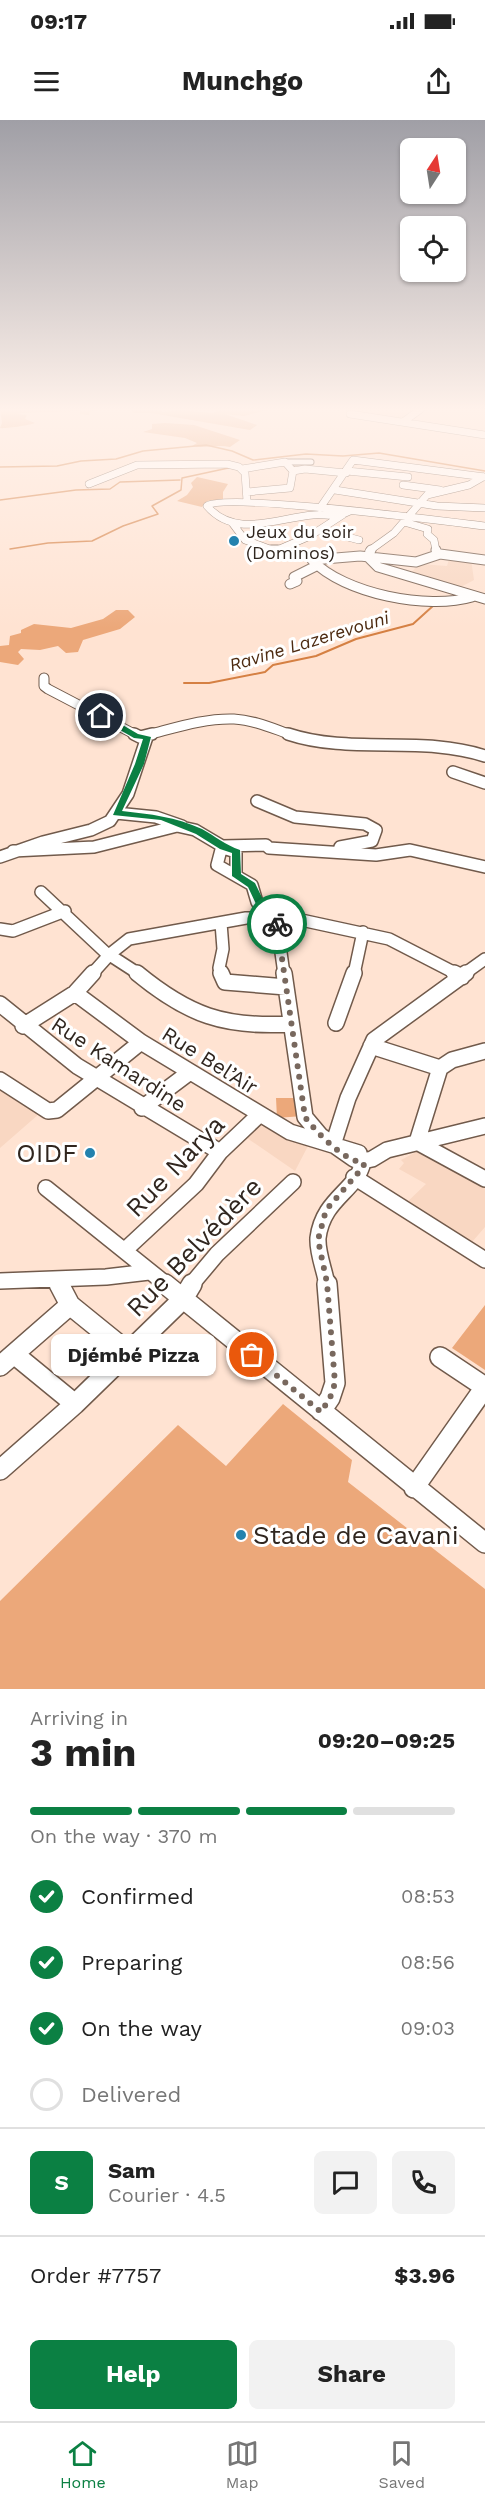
<!DOCTYPE html>
<html lang="en">
<head>
<meta charset="utf-8">
<style>
	:root { --surface:#fff; --page:#f2f2f2; --text:#222; --muted:#767676; --line:#e0e0e0; --accent:#0b8043 }
	body { margin:0; font-family:"Work Sans",sans-serif; background:var(--page); color:var(--text); height:100vh; display:flex; flex-direction:column; font-size:22px; white-space:nowrap }
	* { box-sizing:border-box; margin:0 }
	p { font-size:20px; color:var(--muted) }
	.icon { flex:none; width:33px; height:33px; fill:none; stroke:currentColor; stroke-width:2; stroke-linecap:round; stroke-linejoin:round }
	.map { position:relative; height:1569px; overflow:hidden }
	.side { display:flex; flex-direction:column; background:var(--surface); flex:1 }
	.side>* { flex:none }
	.needle { width:39px; rotate:12deg }
	.tools { position:absolute; left:400px; top:18px; display:grid; gap:12px }
	.tools a { display:grid; place-items:center; width:66px; height:66px; border-radius:9px; background:var(--surface); box-shadow:0 2px 4px #0004; font-size:30px }
	.pin { position:absolute; display:grid; place-items:center; width:51px; height:51px; color:#fff; margin:-26px; border:3px solid #fff; border-radius:50%; box-shadow:0 2px 6px #0007 }
	.courier { position:absolute; display:grid; place-items:center; width:60px; height:60px; margin:-30px; border:4px solid #0b8043; border-radius:50%; background:#fff; color:#222; box-shadow:0 2px 8px #0007 }
	.bubble { position:absolute; height:42px; border-radius:9px; background:var(--surface); box-shadow:0 2px 4px #0004; font-size:20px; font-weight:700; line-height:42px; text-align:center }
	.headline em { font-style:normal; font-weight:700 }
	.headline div { display:flex; flex-direction:column-reverse }
	.headline { display:flex; align-items:center; justify-content:space-between; height:102px; padding:0 30px }
	h1 { font-size:39px; font-weight:700; line-height:45px }
	.bar { display:grid; grid-template-columns:repeat(4,1fr); gap:9px 6px; align-content:center; height:72px; padding:0 30px }
	.bar i { height:8px; border-radius:4px; background:var(--line) }
	.bar .on { background:var(--accent) }
	.bar p { grid-column:span 4 }
	.line { display:flex; align-items:center; gap:15px; padding:0 30px; border-top:2px solid var(--line) }
	.line div { flex:1 }
	.round { display:grid; place-items:center; flex:none; width:63px; height:63px; border-radius:9px; background:var(--page) }
	ol { padding:0 30px; list-style:none }
	li { display:flex; align-items:center; gap:18px; height:66px }
	li p { margin-inline-start:auto }
	li .icon { padding:6px; border-radius:50%; background:var(--accent); color:#fff; stroke-width:4 }
	li:last-child { color:var(--muted) }
	li i { width:33px; height:33px; border:3px solid var(--line); border-radius:50% }
	.primary-button { display:flex; gap:12px; margin-top:auto; padding:12px 30px }
	.primary-button a { flex:1; height:69px; border-radius:9px; background:var(--accent); color:#fff; font-size:24px; font-weight:700; line-height:69px; text-align:center }
	.primary-button a+a { background:var(--page); color:var(--text) }
	.status { display:flex; justify-content:space-between; align-items:center; height:42px; padding:0 30px; background:var(--surface); direction:ltr }
	.status svg { height:16px; fill:currentColor }
	header { display:flex; justify-content:space-between; align-items:center; height:78px; padding:0 30px; background:var(--surface); font-size:27px; font-weight:700 }
	.tabs { display:flex; justify-content:space-around; align-items:center; height:84px; border-top:2px solid var(--line); background:var(--surface); font-size:16px; color:var(--muted) }
	.tabs a { display:grid; justify-items:center; gap:3px }
	.tabs .on { color:var(--accent) }
	.map>svg:first-child { display:block }
	.built { fill:#f9d7c2 }
	.green { fill:#eca87a }
	.lines { fill:none; stroke-linecap:round; stroke-linejoin:round }
	.stream-far1 { stroke:#d58043; stroke-width:1.5 }
	.stream { stroke:#d58043; stroke-width:2 }
	.pedestrian-casing { stroke:#715a4b; stroke-width:7 }
	.minor-far4-casing { stroke:#715a4b; stroke-width:8 }
	.minor-far3-casing { stroke:#715a4b; stroke-width:11 }
	.minor-far2-casing { stroke:#715a4b; stroke-width:14 }
	.minor-far1-casing { stroke:#715a4b; stroke-width:18 }
	.minor-casing { stroke:#715a4b; stroke-width:22 }
	.pedestrian { stroke:#fff; stroke-width:5 }
	.minor-far4 { stroke:#fff; stroke-width:7 }
	.minor-far3 { stroke:#fff; stroke-width:9 }
	.minor-far2 { stroke:#fff; stroke-width:11 }
	.minor-far1 { stroke:#fff; stroke-width:15 }
	.minor { stroke:#fff; stroke-width:19 }
	.route { fill:#0b8043 }
	.done { stroke:#78685e; stroke-width:6; stroke-dasharray:0 10.8 }
	.poi-dot { fill:#2482ae; stroke:#fff; stroke-width:2 }
	.labels { text-anchor:middle; dominant-baseline:central; stroke-width:6; stroke-linejoin:round; paint-order:stroke }
	.far-poi-label { font-size:18px; fill:#30261f; stroke:#fff; text-anchor:start }
	.far-water-label { font-size:18px; font-style:italic; fill:#4d2b11; stroke:#fff }
	.street-label { font-size:21px; fill:#30261f; stroke:#fff }
	.near-poi-label { font-size:26px; fill:#30261f; stroke:#fff; text-anchor:end }
	.near-street-label { font-size:26px; fill:#30261f; stroke:#fff }
</style>
</head>
<body>
<div class="status"><b>09:17</b><svg viewBox="0 0 49 12"><path d="M0 12V9h3v3zM5 12V6h3v6zM10 12V3h3v9zM15 12V0h3v12zM26 1h20v11H26zM47 4h2v5h-2z"/></svg></div>
<header><svg class="icon" aria-label="menu" viewBox="0 0 24 24"><path d="M4 6h16M4 12h16M4 18h16"/></svg>Munchgo<svg class="icon" aria-label="share" viewBox="0 0 24 24"><path d="M12 15V3M7 8l5-5 5 5M5 13v7h14v-7"/></svg></header>
<div class="map">
<svg width="485" height="1569" viewBox="0 0 485 1569">
	<rect width="100%" height="100%" fill="#ffe3d2"/>
	<path class="built" d="M325,289H419L404,301Z
		M450,436L471,439L474,460L457,469L409,455L419,444L447,446Z
		M0,968L39,994L0,1028Z
		M264,1002L308,1026L295,1051L244,1016L255,1003Z
		M416,1032L485,1067V1107L472,1122L466,1121L403,1086L426,1064L399,1049L404,1043L401,1040Z"/>
	<path class="green" d="M0,289H102L90,292L89,295L80,294V291L21,293L17,294L27,295L25,299L35,303C31,305 4,309 0,308L2,303Z
		M130,289H154L163,292L187,289L188,291L213,293L222,289L267,290L244,296L225,294L257,305L250,310L151,293H134Z
		M165,303L194,305L240,320L230,327C217,324 204,329 192,326L197,323L185,318L143,312L152,309V304Z
		M197,357L228,364L223,372V379L207,381L202,387L177,381L187,375L193,367L191,363Z
		M116,490H128L135,497L120,509L83,520L78,532L66,533L58,526L40,530L21,529L18,532L24,539L18,545L0,542V526L9,525L10,516L21,513V510L34,504L71,508L103,499Z
		M276,978H301L302,996L277,998Z
		M485,1185V1250L452,1228Z
		M283,1284L352,1340L348,1362L485,1469V1569H0V1481L178,1305L226,1346Z"/>
	<g class="lines">
		<path class="stream-far1" d="M0,347L57,346L81,341L116,339L143,331L206,325L232,331L253,340L306,334L343,336L379,333L485,351
			M0,380L76,370L110,369L120,362L180,360
			M10,429L48,423L92,421L123,406L158,394L152,386L181,370L182,358L233,347"/>
		<path class="stream" d="M184,563H209L265,552L273,545L316,536L356,519L413,504L434,485"/>
		<g class="pedestrian-casing">
			<path id="pedestrian" d="M285,342H311"/>
		</g>
		<g class="minor-far4-casing">
			<path id="minor-far4" d="M350,294L485,315
				M403,302L421,289
				M242,349L285,342L293,351
				M293,351L305,349L346,353
				M347,351L408,357
				M89,364L137,345L227,344L239,347L245,353L247,381
				M403,365L440,370
				M335,370L437,386L485,388
				M247,372L290,368L293,351
				M320,388L353,340L485,357
				M350,391C338,398 326,394 313,395C277,398 235,419 207,386C220,372 451,402 485,406
				M404,402L428,409L427,414L434,420L436,431
				M233,404L245,420L275,431L310,416L344,394
				M321,410L359,420
				M369,431L394,413L427,375L469,365L483,357"/>
		</g>
		<g class="minor-far3-casing">
			<path id="minor-far3" d="M271,430H278
				M436,430L437,434
				M368,437L371,430
				M368,437L378,447L485,479
				M290,464L297,461L294,457L316,446
				M472,477C428,490 344,474 312,440L360,436L416,442L440,434L485,440
				M44,558V566L48,569L136,615
				M147,615C175,608 204,598 234,599C254,600 274,609 292,615"/>
		</g>
		<g class="minor-far2-casing">
			<path id="minor-far2" d="M134,614L140,617L152,614
				M288,614C351,635 422,615 485,636
				M453,652L485,663
				M257,681L295,697L365,704L376,710L372,721L340,727
				M116,693L156,697L182,706
				M222,726L266,725L269,728L376,735L410,730L485,747
				M223,728L236,732V755
				M13,731L94,727L177,706L195,710L222,726L217,745L252,765L257,782L267,797
				M0,737L43,722L91,710L110,701L128,674L147,617
				M41,772L105,832L139,854
				M276,797L284,854
				M221,803L223,829L219,848L222,854
				M0,809L13,811L65,791
				M92,854L110,834L129,819L246,798H292L389,819L457,854
				M354,854L363,812
				M464,854L485,839"/>
		</g>
		<g class="minor-far1-casing">
			<path id="minor-far1" d="M137,853C188,895 224,908 291,904
				M221,853L225,862L286,867
				M284,853L305,997L321,1016L354,1039
				M454,853L462,857
				M75,873L141,922L290,1012L359,1033
				M0,884L77,946L220,1032
				M336,903L354,853
				M23,906L75,873L93,853
				M371,926L440,948
				M485,931L452,940L440,948L417,1022L485,1059
				M0,960L48,991L57,990L141,922
				M142,988L190,952
				M333,1025L348,978L374,920L466,853
				M358,1042L372,1039L387,1030L485,1006
				M354,1057L485,1140
				M46,1068L167,1165
				M125,1130L196,1064L220,1032L259,995
				M56,1159L59,1165
				M0,1161L106,1157L149,1152
				M191,1165L217,1134L293,1062
				M327,1165C325,1151 317,1133 318,1118C323,1078 357,1071 363,1042"/>
		</g>
		<g class="minor-casing">
			<path id="minor" d="M59,1164L70,1185
				M165,1164L485,1423
				M14,1234L75,1284
				M0,1246L70,1185L128,1232
				M321,1291L330,1278L335,1263L327,1164
				M0,1350L75,1284L183,1179L192,1164
				M414,1368L485,1267L440,1237"/>
		</g>
		<use href="#pedestrian" class="pedestrian"/>
		<use href="#minor-far4" class="minor-far4"/>
		<use href="#minor-far3" class="minor-far3"/>
		<use href="#minor-far2" class="minor-far2"/>
		<use href="#minor-far1" class="minor-far1"/>
		<use href="#minor" class="minor"/>
	</g>
	<linearGradient id="sky" x2="0" y2="1"><stop stop-color="#a09fa6"/><stop offset="0.57" stop-color="#fff2eb"/><stop offset="1" stop-color="#fff2eb" stop-opacity="0"/></linearGradient>
	<rect width="485" height="508" fill="url(#sky)"/>
	<path class="route" d="M99,594H104L138,614L151,617L144,644L122,691C150,694 176,697 202,709C215,716 225,725 240,730L241,754L255,763L270,794L279,795L280,806H273L271,800L263,799L248,767L232,756V733L220,729L196,714L161,700L113,695L135,644L143,619L134,618L99,598Z"/>
	<g class="lines">
		<path class="done" d="M252,1235L321,1292L330,1278L335,1263L327,1163L318,1120L326,1090L364,1046L363,1042C346,1043 315,1011 305,997L277,804"/>
	</g>
	<g class="poi-dot">
		<circle cx="234" cy="421" r="6"/>
		<circle cx="90" cy="1033" r="6"/>
		<circle cx="241" cy="1415" r="6"/>
	</g>
	<g class="labels">
		<g class="far-poi-label">
			<text x="246" y="411">Jeux du soir<tspan x="246" dy="21">(Dominos)</tspan></text>
		</g>
		<g class="far-water-label">
			<text transform="translate(309 521) rotate(-17)">Ravine Lazerevouni</text>
		</g>
		<g class="street-label">
			<text transform="translate(210 940) rotate(32)">Rue Bel’Air</text>
			<text transform="translate(119 944) rotate(33)">Rue Kamardine</text>
		</g>
		<g class="near-poi-label">
			<text x="78" y="1033">OIDF</text>
			<text x="253" y="1415" text-anchor="start">Stade de Cavani</text>
		</g>
		<g class="near-street-label">
			<text transform="translate(175 1046) rotate(-46)">Rue Narya</text>
			<text transform="translate(194 1127) rotate(-46)">Rue Belvédère</text>
		</g>
	</g>
</svg>
<div class="tools">
<a><svg class="needle" viewBox="-14 -14 28 28"><path d="M0-13l5 13h-10z" fill="#e53935"/><path d="M0 13l5-13h-10z" fill="#767676"/></svg></a>
<a><svg class="icon" aria-label="locate" viewBox="0 0 24 24"><circle cx="12" cy="12" r="6"/><path d="M12 2v4M12 18v4M2 12h4M18 12h4"/></svg></a>
</div>
<div class="pin" style="left:252px;top:1235px;background:#ea580c"><svg class="icon" aria-label="bag" viewBox="0 0 24 24"><path d="M5 8h14l-1 12H6zM9 8a3 3 0 0 1 6 0"/></svg></div>
<div class="pin" style="left:101px;top:596px;background:#1f2937"><svg class="icon" aria-label="home" viewBox="0 0 24 24"><path d="M3 11l9-7 9 7M6 9v11h12V9"/></svg></div>
<div class="courier" style="left:277px;top:804px"><svg class="icon" aria-label="bike" viewBox="0 0 24 24"><circle cx="6" cy="16" r="4"/><circle cx="18" cy="16" r="4"/><path d="M6 16l4-8h5l3 8M10 8l3 8H6M13 5h3"/></svg></div>
<div class="bubble" style="left:51px;top:1214px;width:165px">Djémbé Pizza</div>
</div>
<section class="side">
<div class="headline"><div><h1>3 min</h1><p>Arriving in</p></div><em>09:20–09:25</em></div>
<div class="bar"><i class="on"></i><i class="on"></i><i class="on"></i><i></i><p>On the way · 370 m</p></div>
<ol>
<li><svg class="icon" aria-label="check" viewBox="0 0 24 24"><path d="M5 12l5 5 9-10"/></svg>Confirmed<p>08:53</p></li>
<li><svg class="icon" aria-label="check" viewBox="0 0 24 24"><path d="M5 12l5 5 9-10"/></svg>Preparing<p>08:56</p></li>
<li><svg class="icon" aria-label="check" viewBox="0 0 24 24"><path d="M5 12l5 5 9-10"/></svg>On the way<p>09:03</p></li>
<li><i></i>Delivered</li>
</ol>
<div class="line" style="height:108px"><b class="round" style="background:var(--accent);color:#fff">S</b><div><b>Sam</b><p>Courier · 4.5</p></div><a class="round"><svg class="icon" aria-label="chat" viewBox="0 0 24 24"><path d="M4 5h16v11H9l-5 4z"/></svg></a><a class="round"><svg class="icon" aria-label="phone" viewBox="0 0 24 24"><path d="M5 4h4l2 5-3 2q2 4 5 5l2-3 5 2v4C11 20 4 13 5 4z"/></svg></a></div>
<div class="line" style="height:78px"><div>Order #7757</div><b>$3.96</b></div>
<div class="primary-button"><a>Help</a><a>Share</a></div>
</section>
<nav class="tabs">
<a class="on"><svg class="icon" aria-label="home" viewBox="0 0 24 24"><path d="M3 11l9-7 9 7M6 9v11h12V9"/></svg>Home</a>
<a><svg class="icon" aria-label="map" viewBox="0 0 24 24"><path d="M3 6l6-2 6 2 6-2v14l-6 2-6-2-6 2zM9 4v14M15 6v14"/></svg>Map</a>
<a><svg class="icon" aria-label="saved" viewBox="0 0 24 24"><path d="M7 4h10v16l-5-4-5 4z"/></svg>Saved</a>
</nav>
</body>
</html>
